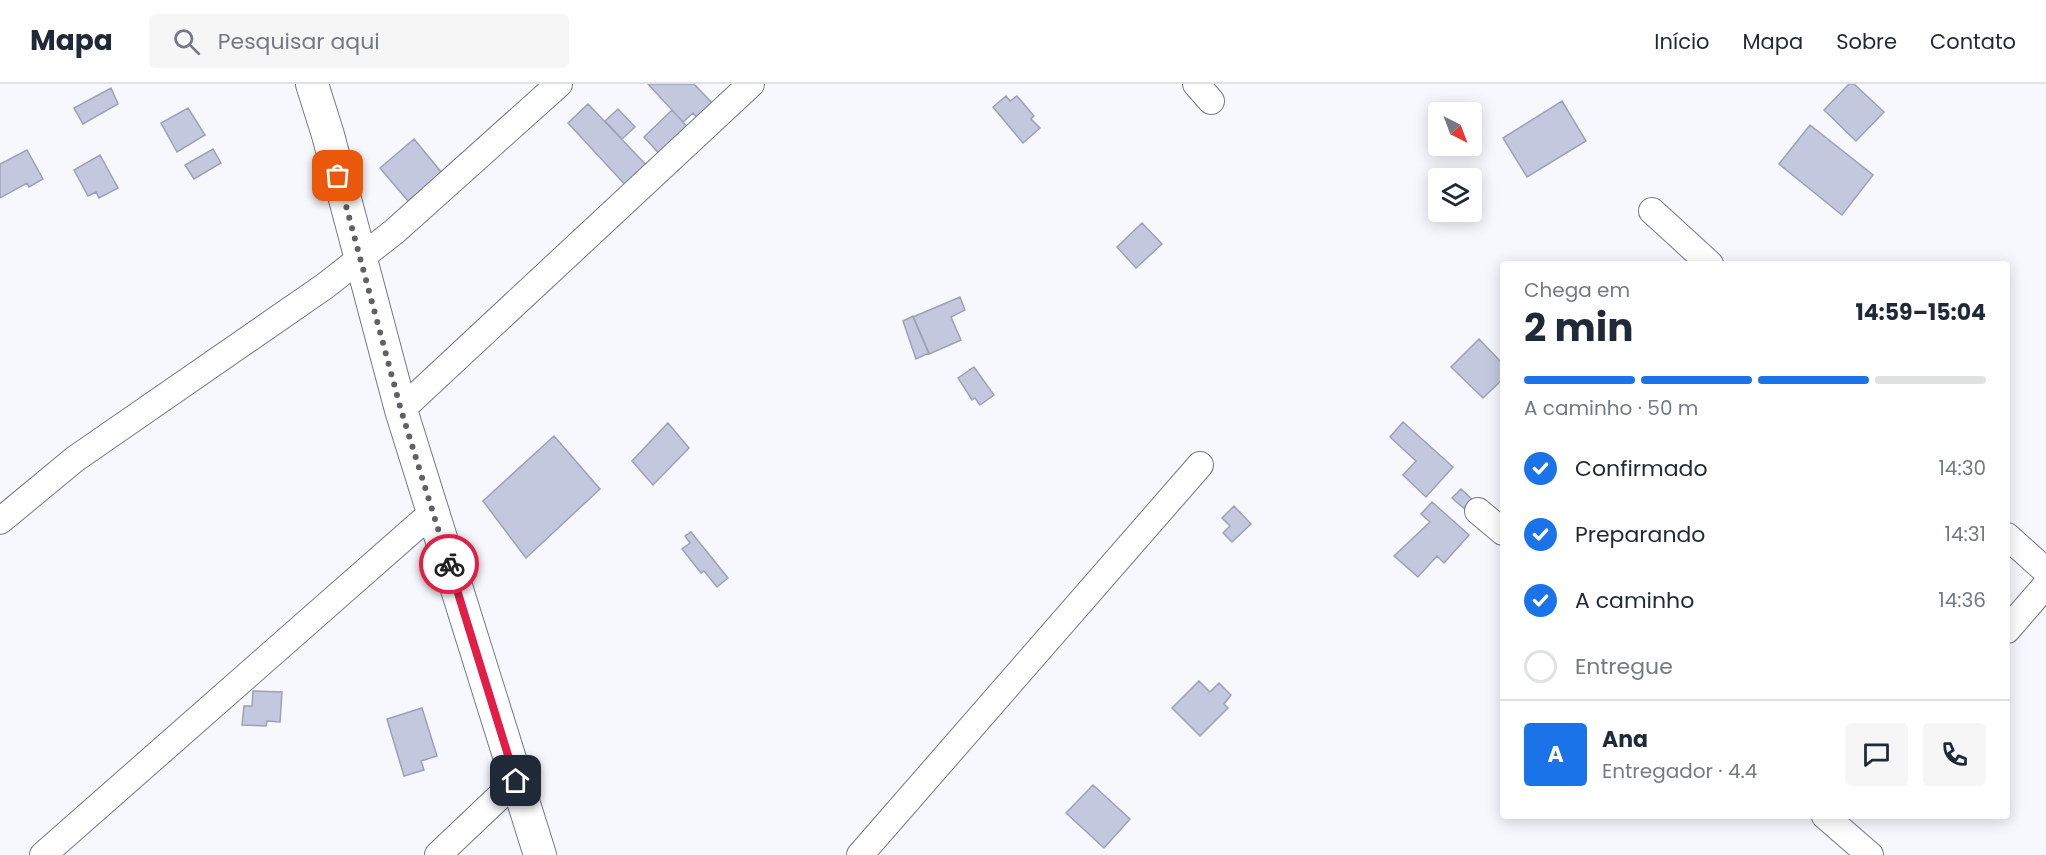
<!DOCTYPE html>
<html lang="pt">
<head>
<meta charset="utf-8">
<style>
	:root { --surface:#fff; --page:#f6f6f7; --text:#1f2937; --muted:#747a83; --line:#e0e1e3; --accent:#1a73e8 }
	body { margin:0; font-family:Poppins,sans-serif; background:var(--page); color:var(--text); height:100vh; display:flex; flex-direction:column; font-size:22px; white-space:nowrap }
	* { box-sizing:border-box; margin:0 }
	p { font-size:20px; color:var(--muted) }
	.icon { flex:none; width:33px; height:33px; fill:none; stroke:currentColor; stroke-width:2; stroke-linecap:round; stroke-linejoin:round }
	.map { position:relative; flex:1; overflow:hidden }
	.sheet { position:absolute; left:1500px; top:177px; width:510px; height:558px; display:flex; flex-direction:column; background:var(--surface); border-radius:6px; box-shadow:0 3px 15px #0003 }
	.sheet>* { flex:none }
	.needle { width:39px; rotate:138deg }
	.buttons { position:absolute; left:1428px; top:18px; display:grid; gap:12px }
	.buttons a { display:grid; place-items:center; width:54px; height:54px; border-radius:6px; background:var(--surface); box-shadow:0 3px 15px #0003; font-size:30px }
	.pin { position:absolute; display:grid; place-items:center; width:51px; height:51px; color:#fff; margin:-26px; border-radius:12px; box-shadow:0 3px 9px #0006 }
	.courier { position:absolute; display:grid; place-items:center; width:60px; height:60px; margin:-30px; border:4px solid #e11d48; border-radius:50%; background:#fff; color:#222; box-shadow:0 2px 8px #0007 }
	.headline em { font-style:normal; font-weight:700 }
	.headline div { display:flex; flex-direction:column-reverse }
	.headline { display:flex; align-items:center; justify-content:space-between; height:102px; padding:0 24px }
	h1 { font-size:39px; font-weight:700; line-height:45px }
	.bar { display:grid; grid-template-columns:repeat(4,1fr); gap:9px 6px; align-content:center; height:72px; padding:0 24px }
	.bar i { height:8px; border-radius:4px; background:var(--line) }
	.bar .active { background:var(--accent) }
	.bar p { grid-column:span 4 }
	.line { display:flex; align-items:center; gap:15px; padding:0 24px; border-top:2px solid var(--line) }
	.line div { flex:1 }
	.round { display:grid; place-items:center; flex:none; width:63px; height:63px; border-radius:6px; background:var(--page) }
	ol { padding:0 24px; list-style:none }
	li { display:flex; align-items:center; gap:18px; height:66px }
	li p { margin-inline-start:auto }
	li .icon { padding:6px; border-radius:50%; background:var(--accent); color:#fff; stroke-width:4 }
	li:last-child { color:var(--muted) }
	li i { width:33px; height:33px; border:3px solid var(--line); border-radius:50% }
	header { display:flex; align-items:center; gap:36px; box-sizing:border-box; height:84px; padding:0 30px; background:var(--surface); border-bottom:2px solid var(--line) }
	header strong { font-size:28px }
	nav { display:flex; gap:33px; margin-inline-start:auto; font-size:21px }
	.search { width:420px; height:54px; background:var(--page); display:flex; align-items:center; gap:15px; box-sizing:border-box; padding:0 21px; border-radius:6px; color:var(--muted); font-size:22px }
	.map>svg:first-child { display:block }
	.building { fill:#c4c8df; stroke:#9da1b6; stroke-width:1.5 }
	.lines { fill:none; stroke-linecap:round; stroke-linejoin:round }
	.minor-casing { stroke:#74788c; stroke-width:28 }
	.tertiary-casing { stroke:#74788c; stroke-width:34 }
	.minor { stroke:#fff; stroke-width:26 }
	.tertiary { stroke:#fff; stroke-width:32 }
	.done { stroke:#606167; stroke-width:6; stroke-dasharray:0 10.8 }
	.route { stroke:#e11d48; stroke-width:8 }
</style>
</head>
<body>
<header>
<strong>Mapa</strong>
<div class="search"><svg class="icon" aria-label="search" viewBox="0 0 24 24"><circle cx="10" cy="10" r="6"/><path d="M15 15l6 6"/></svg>Pesquisar aqui</div>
<nav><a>Início</a><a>Mapa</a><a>Sobre</a><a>Contato</a></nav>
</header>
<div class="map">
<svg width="2046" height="771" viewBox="0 0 2046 771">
	<rect width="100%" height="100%" fill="#f7f8fd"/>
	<path class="building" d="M648,0H694L717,24L702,39L693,29L683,38Z
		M1849,0H1854L1884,28L1856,57L1824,26Z
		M111,4L118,20L83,40L74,24Z
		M1006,12L1010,17L1017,12L1034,32L1031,35L1040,44L1023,59L993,23Z
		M1562,17L1586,57L1527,93L1503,54Z
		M588,20L651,86L630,106L568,39Z
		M188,24L205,51L177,68L161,39Z
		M618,25L635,43L622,55L605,37Z
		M672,26L692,48L664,75L644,53Z
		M1810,41L1873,91L1842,131L1779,80Z
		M414,55L442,89L408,117L380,84Z
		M213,65L221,79L194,95L185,81Z
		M27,66L43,95L29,103L27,99L0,114V80Z
		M100,71L118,104L99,114L96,108L88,112L74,86Z
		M1142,139L1162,160L1136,184L1117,163Z
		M960,213L965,226L951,233L961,256L929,270L913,233Z
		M913,232L929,269L916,275L903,237Z
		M1479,255L1503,280V295L1483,314L1451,283Z
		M974,283L994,311L980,321L975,314L972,316L958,294Z
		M1403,338L1453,383L1426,413L1403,391L1416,377L1390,353Z
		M668,339L689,364L653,401L632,377Z
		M554,352L600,405L526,474L483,417Z
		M1461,405L1475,418L1467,427L1452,414Z
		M1432,418L1469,451L1444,479L1437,472L1418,493L1394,472L1430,438L1421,430Z
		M1234,422L1251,440L1232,458L1223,449L1230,442L1222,434Z
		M691,448L728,494L717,503L704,487L701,489L682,465L690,459L685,452Z
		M1199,597L1210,608L1219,599L1231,611L1224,620L1228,624L1200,652L1172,624Z
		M253,607L282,608L280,638L267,637L266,642L242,641L244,622H252Z
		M422,624L437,672L421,677L424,686L404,692L387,635Z
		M1093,701L1130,735L1104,764L1066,729Z"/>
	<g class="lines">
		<g class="minor-casing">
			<path id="minor" d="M1196,0L1211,17
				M1652,127L1710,180
				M401,326L751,0
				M1478,427L1503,448
				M0,437L75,375L325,202L395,147L559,0
				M2007,452L2046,487
				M2007,546L2046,501
				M1825,732L1870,771
				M43,771L433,428
				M438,771L516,697
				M860,771L1200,381"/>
		</g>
		<g class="tertiary-casing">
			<path id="tertiary" d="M312,0L328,51L401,326L540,771"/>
		</g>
		<use href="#minor" class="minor"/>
		<use href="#tertiary" class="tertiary"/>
	</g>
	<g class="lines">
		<path class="done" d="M338,92L401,326L449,480"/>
		<path class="route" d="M449,480L516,697"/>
	</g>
</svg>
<div class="buttons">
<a><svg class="needle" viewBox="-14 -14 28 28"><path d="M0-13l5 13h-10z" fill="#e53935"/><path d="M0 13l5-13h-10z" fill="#747a83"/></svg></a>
<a><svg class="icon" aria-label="layers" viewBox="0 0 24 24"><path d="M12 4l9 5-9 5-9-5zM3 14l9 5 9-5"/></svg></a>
</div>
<div class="pin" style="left:338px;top:92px;background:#ea580c"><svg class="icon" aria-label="bag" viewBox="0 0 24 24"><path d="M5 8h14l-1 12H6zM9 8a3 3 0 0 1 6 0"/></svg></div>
<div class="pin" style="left:516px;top:697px;background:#1f2937"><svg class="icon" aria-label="home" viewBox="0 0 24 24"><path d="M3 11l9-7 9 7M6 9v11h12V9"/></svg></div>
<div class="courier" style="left:449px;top:480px"><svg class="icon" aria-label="bike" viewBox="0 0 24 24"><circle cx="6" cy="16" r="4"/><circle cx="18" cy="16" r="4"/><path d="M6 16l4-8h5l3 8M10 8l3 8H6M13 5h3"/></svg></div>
<section class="sheet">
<div class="headline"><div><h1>2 min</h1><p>Chega em</p></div><em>14:59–15:04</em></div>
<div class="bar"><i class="active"></i><i class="active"></i><i class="active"></i><i></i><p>A caminho · 50 m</p></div>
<ol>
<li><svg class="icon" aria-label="check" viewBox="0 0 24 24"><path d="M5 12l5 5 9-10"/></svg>Confirmado<p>14:30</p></li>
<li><svg class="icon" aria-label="check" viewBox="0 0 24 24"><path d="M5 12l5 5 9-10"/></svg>Preparando<p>14:31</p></li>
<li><svg class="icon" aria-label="check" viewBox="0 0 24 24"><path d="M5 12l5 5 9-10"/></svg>A caminho<p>14:36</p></li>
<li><i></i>Entregue</li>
</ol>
<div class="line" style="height:108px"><b class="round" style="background:var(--accent);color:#fff">A</b><div><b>Ana</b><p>Entregador · 4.4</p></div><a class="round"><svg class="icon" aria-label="chat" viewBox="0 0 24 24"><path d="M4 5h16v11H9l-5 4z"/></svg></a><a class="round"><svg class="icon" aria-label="phone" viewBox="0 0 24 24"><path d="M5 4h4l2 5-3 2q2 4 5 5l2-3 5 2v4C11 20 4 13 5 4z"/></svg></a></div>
</section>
</div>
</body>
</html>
